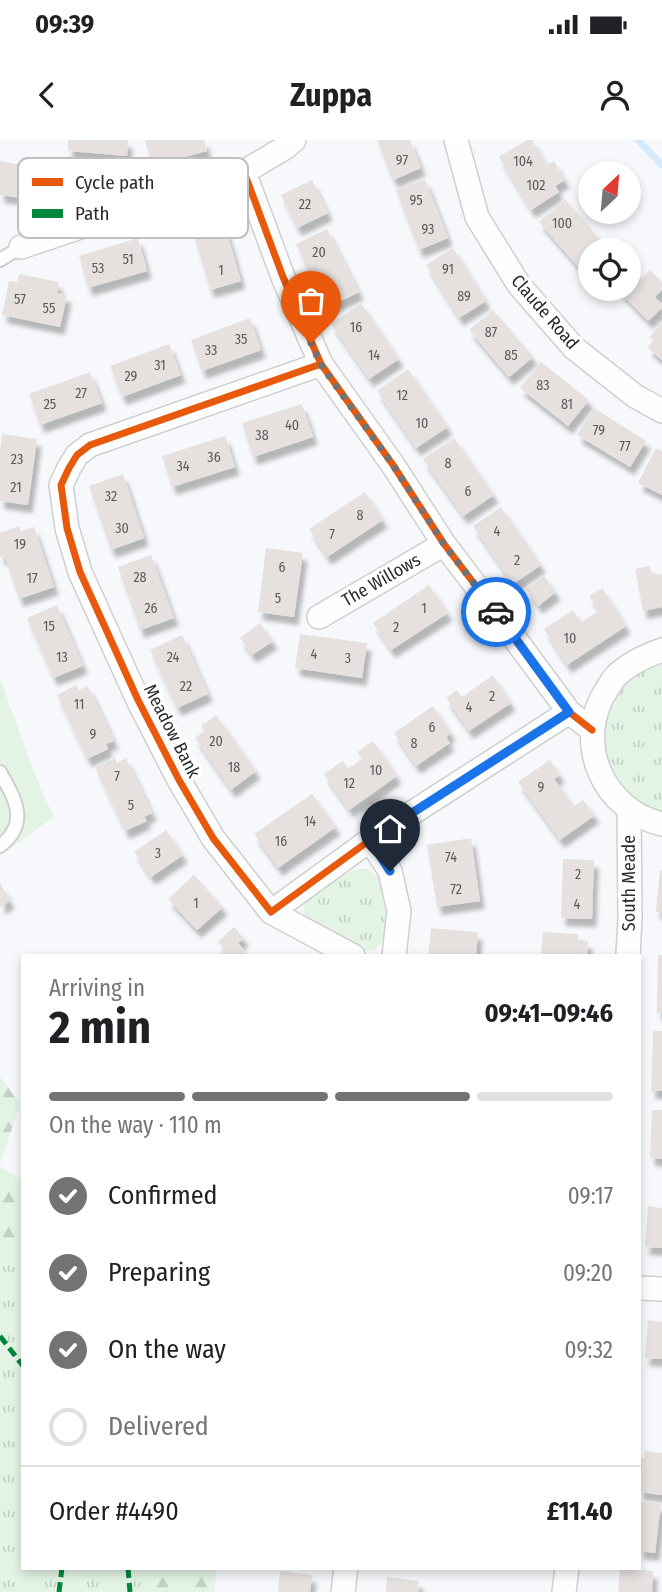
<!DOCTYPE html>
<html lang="en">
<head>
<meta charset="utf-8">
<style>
	:root { --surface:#fff; --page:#f2f2f2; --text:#202124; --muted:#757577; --line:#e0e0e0; --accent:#717374 }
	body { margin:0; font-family:"Fira Sans Condensed",sans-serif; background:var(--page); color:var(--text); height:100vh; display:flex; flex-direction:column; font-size:26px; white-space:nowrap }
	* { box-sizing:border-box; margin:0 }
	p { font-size:23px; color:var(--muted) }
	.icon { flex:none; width:38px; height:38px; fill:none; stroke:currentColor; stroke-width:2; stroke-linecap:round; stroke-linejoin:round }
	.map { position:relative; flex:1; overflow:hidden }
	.panel { position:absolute; left:21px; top:814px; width:620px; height:616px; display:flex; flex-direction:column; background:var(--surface); border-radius:0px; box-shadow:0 4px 10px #0003 }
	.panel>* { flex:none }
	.needle { width:46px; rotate:26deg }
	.buttons { position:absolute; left:578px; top:21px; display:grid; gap:14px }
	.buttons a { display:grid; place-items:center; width:63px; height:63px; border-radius:50%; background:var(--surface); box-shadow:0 4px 10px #0003; font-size:35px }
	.pin { position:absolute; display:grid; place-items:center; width:60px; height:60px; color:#fff; margin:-72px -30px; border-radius:50% 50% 50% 0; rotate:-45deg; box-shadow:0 0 7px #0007 }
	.pin .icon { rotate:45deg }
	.courier { position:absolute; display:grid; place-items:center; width:70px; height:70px; margin:-35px; border:5px solid #1a73e8; border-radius:50%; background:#fff; color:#222; box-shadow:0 2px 9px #0007 }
	.summary em { font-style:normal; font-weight:700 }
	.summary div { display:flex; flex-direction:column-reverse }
	.summary { display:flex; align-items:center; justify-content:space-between; height:119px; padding:0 28px }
	h1 { font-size:46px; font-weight:700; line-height:52px }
	.bar { display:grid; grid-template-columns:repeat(4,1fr); gap:10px 7px; align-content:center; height:84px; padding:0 28px }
	.bar i { height:9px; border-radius:5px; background:var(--line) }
	.bar .on { background:var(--accent) }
	.bar p { grid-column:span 4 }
	.line { display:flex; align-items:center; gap:18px; padding:0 28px; border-top:2px solid var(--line) }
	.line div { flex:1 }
	ol { padding:0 28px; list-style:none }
	li { display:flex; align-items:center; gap:21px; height:77px }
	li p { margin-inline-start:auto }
	li .icon { padding:7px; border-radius:50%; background:var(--accent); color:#fff; stroke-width:4 }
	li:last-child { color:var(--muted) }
	li i { width:38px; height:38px; border:4px solid var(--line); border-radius:50% }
	.status { display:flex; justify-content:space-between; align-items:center; height:49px; padding:0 35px; background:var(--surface); direction:ltr }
	.status svg { height:19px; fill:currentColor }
	header { display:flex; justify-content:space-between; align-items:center; height:91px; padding:0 28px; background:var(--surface); font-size:32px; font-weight:700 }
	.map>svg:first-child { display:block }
	.grass { fill:url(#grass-tufts) }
	.forest { fill:url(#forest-firs) }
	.garden { fill:#e3f4e5 }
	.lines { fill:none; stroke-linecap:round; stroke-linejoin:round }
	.stream { stroke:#d5eafd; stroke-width:7 }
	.building { fill:#e6e1df; filter:url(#shadow) }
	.service-casing { stroke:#cecfd1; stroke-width:16 }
	.minor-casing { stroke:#cecfd1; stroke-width:26 }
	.service { stroke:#fefefe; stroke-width:12 }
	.minor { stroke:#fefefe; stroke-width:23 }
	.quiet { stroke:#00873e; stroke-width:5; stroke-dasharray:10 5; stroke-linecap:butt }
	.cycleway-casing { stroke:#fff; stroke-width:11 }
	.cycleway { stroke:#e8590c; stroke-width:7 }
	.done { stroke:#717374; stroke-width:7; stroke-dasharray:0 12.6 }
	.route { stroke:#1a73e8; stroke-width:9 }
	.labels { text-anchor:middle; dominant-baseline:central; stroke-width:7; stroke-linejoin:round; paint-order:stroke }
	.number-label { font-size:14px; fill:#5b5a5a }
	.street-label { font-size:18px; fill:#2a2b2c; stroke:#fff }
	.key { fill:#fff; stroke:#bfbfc0; stroke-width:2 }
	.key-label { font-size:19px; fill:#2a2b2c }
</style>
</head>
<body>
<div class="status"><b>09:39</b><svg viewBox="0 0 49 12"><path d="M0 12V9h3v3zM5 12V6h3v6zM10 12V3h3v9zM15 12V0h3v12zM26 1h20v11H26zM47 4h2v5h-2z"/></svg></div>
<header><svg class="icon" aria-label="back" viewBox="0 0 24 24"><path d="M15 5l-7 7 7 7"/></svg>Zuppa<svg class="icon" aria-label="person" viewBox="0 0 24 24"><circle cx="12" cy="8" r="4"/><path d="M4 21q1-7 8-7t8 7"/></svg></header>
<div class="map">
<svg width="662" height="1452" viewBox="0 0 662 1452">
	<defs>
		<pattern id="grass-tufts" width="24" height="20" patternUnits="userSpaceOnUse" patternTransform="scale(1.75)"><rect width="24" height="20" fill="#e3f4e5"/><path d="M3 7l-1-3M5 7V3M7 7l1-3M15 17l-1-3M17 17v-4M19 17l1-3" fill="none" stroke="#c3d1c5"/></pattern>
		<pattern id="forest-firs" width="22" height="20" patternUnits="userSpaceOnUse" patternTransform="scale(1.75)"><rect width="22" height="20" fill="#e3f4e5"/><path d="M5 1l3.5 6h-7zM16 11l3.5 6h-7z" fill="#c3d1c5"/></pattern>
		<filter id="shadow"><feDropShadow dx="4.5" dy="8" stdDeviation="2" flood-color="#0004"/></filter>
	</defs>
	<rect width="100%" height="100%" fill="#f6f8fb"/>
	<path class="grass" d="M662,522V671C648,667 635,661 624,650C599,623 598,576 621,548C632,535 647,528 662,522Z
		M368,729C374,734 381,738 384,745C389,754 390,781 388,791C386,799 380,805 375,810H362L311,782L303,773L305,760L314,751L354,730Z
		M0,1114L23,1131V1428H149L153,1452H0Z"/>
	<path class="forest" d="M0,936L20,964L0,1024Z
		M0,1027L23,1040V1131L0,1114Z
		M149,1428H217L214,1452H153Z"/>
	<path class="garden" d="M0,539L41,650L54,677L0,716Z"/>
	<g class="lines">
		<path class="stream" d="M638,0L662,25"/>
	</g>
	<path class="building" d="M68,0H128L127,16L68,11Z
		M145,0H204L207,11L152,26Z
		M377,0H410L421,28L393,40Z
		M527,0H532L547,25L554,21L565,40L555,46L559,52L531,70L499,17Z
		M0,21L34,27L29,59L0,55Z
		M425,39L448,98L419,110L396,50Z
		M312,40L328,73L297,88L281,55Z
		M565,59L606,107L602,110H590V121L580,129L539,82Z
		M223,80L241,141L210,150L192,89Z
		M327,89L359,152L327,168L296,104Z
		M138,98L147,131L88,148L79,116Z
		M453,108L486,161L459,178L426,125Z
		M628,127L640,139L650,130L662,142V150L655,157L662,164V168L648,181L617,149H628Z
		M19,134L59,142L57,153L67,155L60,187L2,175L9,141L17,142Z
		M361,163L399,219L369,239L331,184Z
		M493,170L533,217L509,237L469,190Z
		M250,178L261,210L202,231L191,200Z
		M662,181V220L648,208L653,200L649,198Z
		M169,204L181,235L122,257L110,226Z
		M541,222L589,260L568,286L520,248Z
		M408,229L448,287L416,308L377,251Z
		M90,232L102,263L40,285L29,254Z
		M302,264L313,297L253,317L242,283Z
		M594,268L646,301L630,327L577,295Z
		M2,294L37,299L28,365L0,361V311Z
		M225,296L235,327L172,347L162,316Z
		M454,298L494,355L463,376L423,319Z
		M656,308L662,311V355L638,343Z
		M123,334L144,398L111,410L89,346Z
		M365,352L383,380L327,417L309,389Z
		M501,367L541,425L513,444L473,386Z
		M19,386L21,391L34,387L54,447L19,459L5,416L0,417V393Z
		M266,408L303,413L294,477L258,472Z
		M151,415L174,478L140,490L118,427Z
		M650,426L652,436L662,434V467L643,471L635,429Z
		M544,436L556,452L538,466L526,449Z
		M429,445L448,473L391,510L373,483Z
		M602,448L626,486L567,525L544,489L573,470L581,482L599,471L589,456Z
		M57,465L83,526L53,538L27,478Z
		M260,483L273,501L252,515L240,498Z
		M300,494L367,503L362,538L295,528Z
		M182,495L208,554L177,568L150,510Z
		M493,535L511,563L469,591L446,558L457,550L462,557Z
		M76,545L79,550L88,546L114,601L106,604L108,609L87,619L57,555Z
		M433,566L451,593L446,597L450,603L416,626L394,593Z
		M216,575L256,631L231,650L195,598L204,591L201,586Z
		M373,601L397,636L349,670L324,634L343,621L348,628L355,624L362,619L357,612Z
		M115,618L117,623L126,618L152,673L144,677L147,681L125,691L95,627Z
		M550,620L560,635L554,639L574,666L583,660L595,675L560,700L518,642Z
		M312,654L336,687L278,728L254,694Z
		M166,690L183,715L151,737L134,712Z
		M471,698L480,761L437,767L427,705Z
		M563,719L594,720L592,779L561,778Z
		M660,730H662V772H656Z
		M194,735L223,767L197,790L168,759Z
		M0,743L10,761L0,767Z
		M234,787L244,798L238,803L249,816H219L225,810L218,802Z
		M431,788L478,792L476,816H428Z
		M543,792L578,794V800L588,801L587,816H541Z
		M658,815H662V873H657Z
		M653,891H662V951H651Z
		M652,970H662V1019L650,1018Z
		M648,1066L662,1068V1108L645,1107Z
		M648,1180L662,1182V1219L645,1218Z
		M645,1311L662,1313V1355L639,1352V1317L644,1318Z
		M639,1361L661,1364L655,1413L639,1411Z
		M620,1428L653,1431L652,1452H618Z
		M280,1431L312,1435L310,1452H278Z
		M387,1437L419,1441L418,1452H386Z"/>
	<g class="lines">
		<g class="service-casing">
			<path id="service" d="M0,120L21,107
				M0,632C15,659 30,683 0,706"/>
		</g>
		<g class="minor-casing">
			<path id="minor" d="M456,0L477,77L519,145L574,208L635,256L662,271
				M244,32L283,137L321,224L393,325L444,404L482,454L569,572L592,590
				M21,107L244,32L286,7L294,0
				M321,224L90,305L77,315L69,328L61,345L67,388L80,432L138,560L179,640L213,698L271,772L370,700L569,572
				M319,477L444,404
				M662,510C645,516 629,523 616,536C612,540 610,545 607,549C573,601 602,670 662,684
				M370,700L390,731L399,771L394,816
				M271,772L353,816
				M628,816L630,778L629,670
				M639,1148L662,1149
				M343,1452L346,1428
				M564,1452L567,1428"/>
		</g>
		<use href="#service" class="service"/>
		<use href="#minor" class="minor"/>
		<path class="quiet" d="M0,1196L23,1226
			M128,1428L130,1452
			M59,1452L62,1428"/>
		<g class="cycleway-casing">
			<path id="cycleway" d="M244,32L283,137L321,224L393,325L444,404L482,454L569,572L592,590
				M321,224L90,305L77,315L69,328L61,345L67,388L80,432L138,560L179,640L213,698L271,772L370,700L569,572"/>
		</g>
		<use href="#cycleway" class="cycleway"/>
	</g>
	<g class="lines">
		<path class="done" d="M311,203L321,225L393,325L444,404L496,472"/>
		<path class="route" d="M390,731L370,700L569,572L496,472"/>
	</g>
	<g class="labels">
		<g class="number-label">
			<text x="402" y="20">97</text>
			<text x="523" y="21">104</text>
			<text x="536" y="45">102</text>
			<text x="416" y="60">95</text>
			<text x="305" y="64">22</text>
			<text x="562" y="83">100</text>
			<text x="428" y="89">93</text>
			<text x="319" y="112">20</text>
			<text x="128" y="119">51</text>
			<text x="98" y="128">53</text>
			<text x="448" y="129">91</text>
			<text x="221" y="130">1</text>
			<text x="464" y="156">89</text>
			<text x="20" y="159">57</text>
			<text x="49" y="168">55</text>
			<text x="356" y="187">16</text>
			<text x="491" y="192">87</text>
			<text x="241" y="199">35</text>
			<text x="211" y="210">33</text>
			<text x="374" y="215">14</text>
			<text x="511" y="215">85</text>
			<text x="160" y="225">31</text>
			<text x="131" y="236">29</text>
			<text x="543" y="245">83</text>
			<text x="81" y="253">27</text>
			<text x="402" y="255">12</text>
			<text x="50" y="264">25</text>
			<text x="567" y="264">81</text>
			<text x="422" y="283">10</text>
			<text x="292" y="285">40</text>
			<text x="599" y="290">79</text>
			<text x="262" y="295">38</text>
			<text x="625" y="306">77</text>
			<text x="214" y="317">36</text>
			<text x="17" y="319">23</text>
			<text x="448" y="323">8</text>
			<text x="183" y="326">34</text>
			<text x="16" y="347">21</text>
			<text x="468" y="351">6</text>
			<text x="111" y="356">32</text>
			<text x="360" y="375">8</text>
			<text x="122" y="388">30</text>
			<text x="497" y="391">4</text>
			<text x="332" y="394">7</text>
			<text x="20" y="404">19</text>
			<text x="517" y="420">2</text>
			<text x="282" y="427">6</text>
			<text x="140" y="437">28</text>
			<text x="32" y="438">17</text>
			<text x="278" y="458">5</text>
			<text x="151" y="468">26</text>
			<text x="424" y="468">1</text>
			<text x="49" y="486">15</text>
			<text x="396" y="487">2</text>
			<text x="570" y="498">10</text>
			<text x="314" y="514">4</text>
			<text x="62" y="517">13</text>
			<text x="173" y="517">24</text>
			<text x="348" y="518">3</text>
			<text x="186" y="546">22</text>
			<text x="492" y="556">2</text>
			<text x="79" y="564">11</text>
			<text x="469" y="567">4</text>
			<text x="432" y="587">6</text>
			<text x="93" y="594">9</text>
			<text x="216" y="601">20</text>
			<text x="414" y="603">8</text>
			<text x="234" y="627">18</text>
			<text x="376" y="630">10</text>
			<text x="117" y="636">7</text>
			<text x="349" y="643">12</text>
			<text x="541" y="647">9</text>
			<text x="131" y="665">5</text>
			<text x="310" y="681">14</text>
			<text x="281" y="701">16</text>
			<text x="158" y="713">3</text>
			<text x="451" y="717">74</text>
			<text x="578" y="734">2</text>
			<text x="456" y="749">72</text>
			<text x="196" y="763">1</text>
			<text x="577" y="764">4</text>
		</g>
		<g class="street-label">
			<text transform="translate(545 172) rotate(49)">Claude Road</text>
			<text transform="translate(381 440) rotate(-30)">The Willows</text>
			<text transform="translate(172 591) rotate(63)">Meadow Bank</text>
			<text transform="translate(629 743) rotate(-90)">South Meade</text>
		</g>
	</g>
	<rect x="18" y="18" width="230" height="80" rx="10" class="key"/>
	<rect x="32" y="38" width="31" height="8" fill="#e8590c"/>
	<rect x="32" y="69" width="31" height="9" fill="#00873e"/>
	<g class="key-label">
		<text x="75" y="49">Cycle path</text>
		<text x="75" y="80">Path</text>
	</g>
</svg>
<div class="buttons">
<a><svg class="needle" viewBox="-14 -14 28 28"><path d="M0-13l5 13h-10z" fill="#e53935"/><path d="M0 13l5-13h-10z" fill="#757577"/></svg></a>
<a><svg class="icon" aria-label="locate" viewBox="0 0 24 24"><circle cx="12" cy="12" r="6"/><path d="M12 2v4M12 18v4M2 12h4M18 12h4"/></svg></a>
</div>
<div class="pin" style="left:311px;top:203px;background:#ea580c"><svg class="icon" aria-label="bag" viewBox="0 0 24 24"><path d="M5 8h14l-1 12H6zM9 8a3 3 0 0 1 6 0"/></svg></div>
<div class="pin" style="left:390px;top:731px;background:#1f2937"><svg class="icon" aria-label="home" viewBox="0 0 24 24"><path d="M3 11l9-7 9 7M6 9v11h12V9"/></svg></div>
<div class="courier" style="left:496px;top:472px"><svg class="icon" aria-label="car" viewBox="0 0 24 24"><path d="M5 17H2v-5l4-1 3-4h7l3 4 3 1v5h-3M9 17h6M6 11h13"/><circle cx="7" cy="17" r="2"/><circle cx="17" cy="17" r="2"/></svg></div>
<section class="panel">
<div class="summary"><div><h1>2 min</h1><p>Arriving in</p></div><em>09:41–09:46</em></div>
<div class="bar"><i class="on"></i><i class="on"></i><i class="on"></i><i></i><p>On the way · 110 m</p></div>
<ol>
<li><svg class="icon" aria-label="check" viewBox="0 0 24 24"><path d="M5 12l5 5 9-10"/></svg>Confirmed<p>09:17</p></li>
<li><svg class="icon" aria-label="check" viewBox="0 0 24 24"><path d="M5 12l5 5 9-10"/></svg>Preparing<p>09:20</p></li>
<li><svg class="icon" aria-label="check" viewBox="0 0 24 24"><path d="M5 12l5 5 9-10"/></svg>On the way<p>09:32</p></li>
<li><i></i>Delivered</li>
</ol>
<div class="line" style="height:91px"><div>Order #4490</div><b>£11.40</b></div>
</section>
</div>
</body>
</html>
